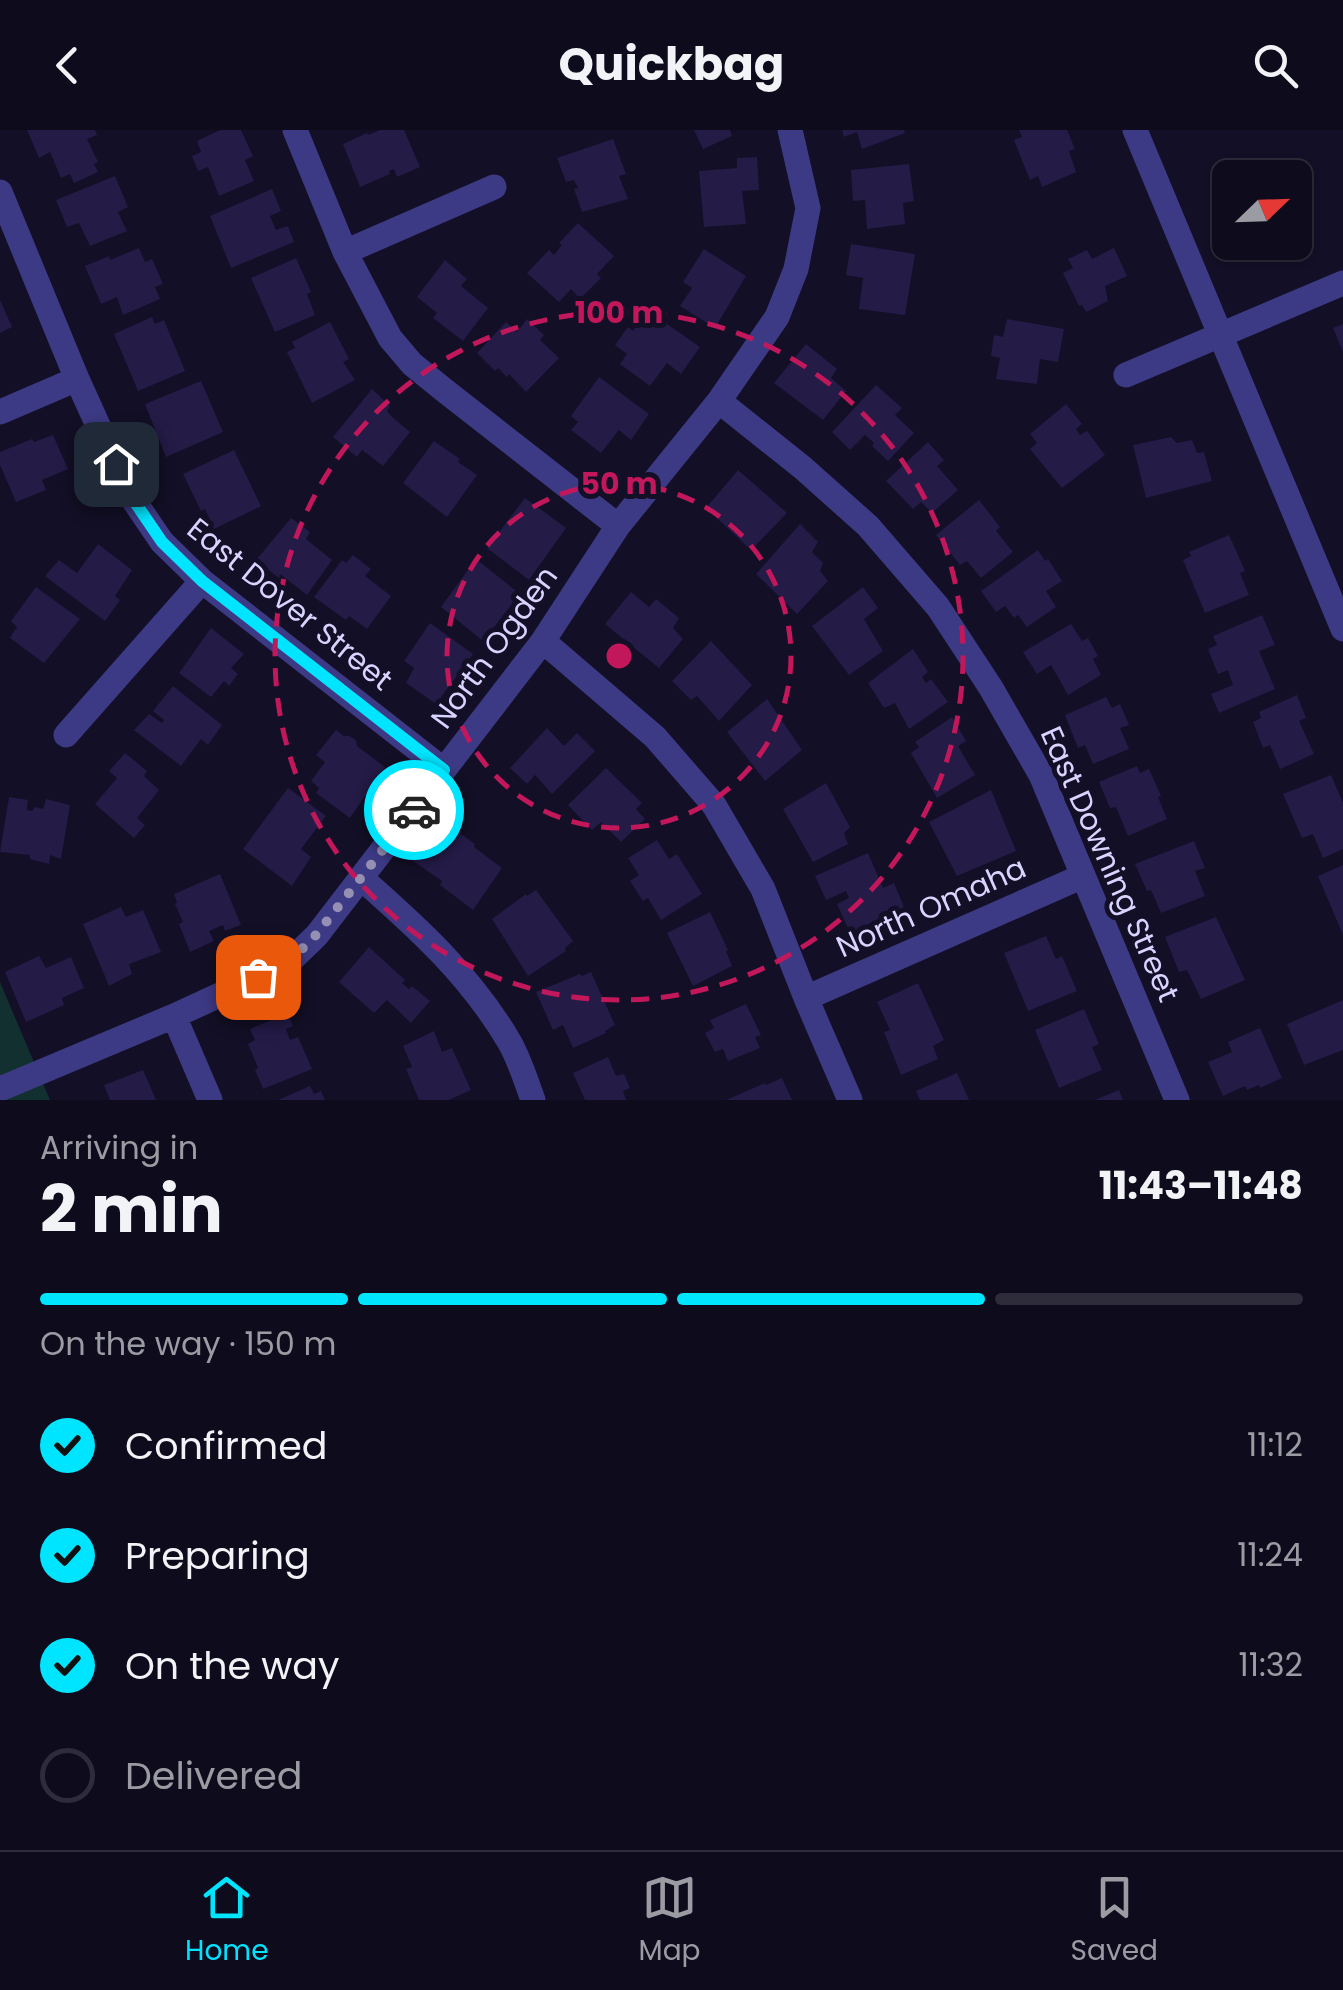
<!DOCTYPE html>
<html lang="en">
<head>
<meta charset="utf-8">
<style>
	:root { --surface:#0e0b1c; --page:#171425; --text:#f1f3f6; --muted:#9b9ba3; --line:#2e2b3b; --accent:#00e5ff }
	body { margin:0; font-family:Poppins,sans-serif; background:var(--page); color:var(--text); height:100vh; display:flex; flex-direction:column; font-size:38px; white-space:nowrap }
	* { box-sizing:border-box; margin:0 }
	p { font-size:32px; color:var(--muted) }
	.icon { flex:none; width:55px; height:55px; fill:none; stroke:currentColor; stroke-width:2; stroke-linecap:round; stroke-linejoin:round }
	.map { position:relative; height:970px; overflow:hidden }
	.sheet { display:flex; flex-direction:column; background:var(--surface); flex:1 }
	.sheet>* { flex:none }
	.needle { width:65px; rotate:67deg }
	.tools { position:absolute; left:1212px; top:30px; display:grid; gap:20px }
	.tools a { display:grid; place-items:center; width:100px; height:100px; border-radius:15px; background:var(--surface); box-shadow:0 2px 8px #0004,0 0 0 2px var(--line); font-size:50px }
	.pin { position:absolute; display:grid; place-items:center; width:85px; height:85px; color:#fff; margin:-42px; border-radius:20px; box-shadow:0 5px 15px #0006 }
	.courier { position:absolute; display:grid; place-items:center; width:100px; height:100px; margin:-50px; border:8px solid #00e5ff; border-radius:50%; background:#fff; color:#222; box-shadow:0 2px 12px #0007 }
	.headline em { font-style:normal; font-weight:700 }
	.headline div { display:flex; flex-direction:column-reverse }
	.headline { display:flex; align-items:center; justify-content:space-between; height:170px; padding:0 40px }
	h1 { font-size:65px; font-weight:700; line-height:75px }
	.bar { display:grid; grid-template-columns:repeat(4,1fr); gap:15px 10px; align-content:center; height:120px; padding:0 40px }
	.bar i { height:12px; border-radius:8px; background:var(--line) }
	.bar .current { background:var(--accent) }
	.bar p { grid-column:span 4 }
	ol { padding:0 40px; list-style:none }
	li { display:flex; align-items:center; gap:30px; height:110px }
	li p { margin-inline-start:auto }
	li .icon { padding:10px; border-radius:50%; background:var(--accent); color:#111; stroke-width:4 }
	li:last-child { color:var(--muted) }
	li i { width:55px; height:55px; border:5px solid var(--line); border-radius:50% }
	header { display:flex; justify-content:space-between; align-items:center; height:130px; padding:0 40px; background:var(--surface); font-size:45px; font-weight:700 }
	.tab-bar { display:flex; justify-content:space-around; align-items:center; height:140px; border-top:2px solid var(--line); background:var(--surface); font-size:28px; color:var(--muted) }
	.tab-bar a { display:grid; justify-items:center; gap:5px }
	.tab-bar .current { color:var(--accent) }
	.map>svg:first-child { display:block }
	.green { fill:#12302f }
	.building { fill:#241b47 }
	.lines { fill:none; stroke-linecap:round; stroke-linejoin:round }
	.minor { stroke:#3d3a85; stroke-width:25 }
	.done { stroke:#948fb3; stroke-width:10; stroke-dasharray:0 18 }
	.route { stroke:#00e5ff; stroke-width:12 }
	.ring { fill:none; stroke:#c2185b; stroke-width:5; stroke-dasharray:18 12 }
	.labels { text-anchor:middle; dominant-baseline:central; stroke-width:10; stroke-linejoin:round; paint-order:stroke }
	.street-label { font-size:30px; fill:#d9d4ff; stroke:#130f26 }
	.centre { fill:#c2185b; stroke:#130f26; stroke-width:5 }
	.ring-label { font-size:30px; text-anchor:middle; font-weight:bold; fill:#c2185b; stroke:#130f26; stroke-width:10; stroke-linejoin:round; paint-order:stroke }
</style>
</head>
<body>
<header><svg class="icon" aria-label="back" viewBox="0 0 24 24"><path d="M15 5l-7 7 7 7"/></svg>Quickbag<svg class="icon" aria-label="search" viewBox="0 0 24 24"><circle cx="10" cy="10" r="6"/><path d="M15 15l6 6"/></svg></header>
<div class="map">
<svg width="1343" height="970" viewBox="0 0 1343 970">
	<rect width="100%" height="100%" fill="#130f26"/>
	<path class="green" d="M0,852L50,970H0Z"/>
	<path class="building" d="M27,0H95L97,5L87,9L98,32L94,34L98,42L74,53L70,44L61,48L50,22L39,28Z
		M220,0H241L253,26L245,30L254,51L219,66L208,37L198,41L192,26L201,22L197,11Z
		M380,0H404L420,37L397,47L394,39L389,41L390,44L360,57L343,14L367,3L368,5Z
		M694,0H730L732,6L703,19Z
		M842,0H904L905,3L862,19L857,2L844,7Z
		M1019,0H1067L1075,19L1069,21L1076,42L1042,57L1038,46L1030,50L1014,10L1022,7Z
		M613,9L626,44L619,46L628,69L582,82L574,59L578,58L574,50L566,52L557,28Z
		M757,27L759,60L742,61L746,94L704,97L699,41L737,38V28Z
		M909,34L914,71L903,73L905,94L867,99L865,70L853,71L851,40Z
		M115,46L128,77L118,82L127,101L90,116L79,93L67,97L56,70Z
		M272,59L281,81L270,86L276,100L288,96L294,112L231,138L210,86Z
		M578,93L614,126L597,144L601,148L580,169L571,159L559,172L527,143L549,120L554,125L562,115L559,113Z
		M851,114L915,124L905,185L859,179L863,148L846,145Z
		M139,118L145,132L152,129L163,154L155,157L160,169L123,185L117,167L101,174L85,136L109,126L110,130Z
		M1114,118L1127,146L1105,156L1108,171L1086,182L1082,175L1079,176L1063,143L1073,138L1068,129L1087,120L1092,129Z
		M704,119L746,146L715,198L680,176L692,158L683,152Z
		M296,128L311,162L307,164L315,185L275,202L251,148Z
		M445,130L467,149L461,156L488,178L463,211L433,188L437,183L417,167Z
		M0,170L12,197L0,203Z
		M647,180L700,217L681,244L667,233L650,256L620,234L627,224L615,215L628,197L633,201Z
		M152,187L155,194L164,190L185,241L138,261L114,204Z
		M527,189L544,205L540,210L559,228L526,262L509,244L507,247L498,238L495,241L477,223L506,192L517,202Z
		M1007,189L1064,199L1058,232L1040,229L1037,254L996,249L1000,228L991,226L994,205L1003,207Z
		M330,192L349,229L343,232L355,250L312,273L287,222L295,218L292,212Z
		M1343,194V222L1333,198Z
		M806,214L837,239L831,248L846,261L823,290L774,253Z
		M599,247L649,284L631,310L619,300L601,323L571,300L578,292L571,286Z
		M201,251L223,302L166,327L145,274Z
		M876,255L902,278L895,285L914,303L888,331L872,316L874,313L865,305L850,320L832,302Z
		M372,259L390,276L387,281L392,287L410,302L383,336L362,320L357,327L333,307Z
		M1066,274L1082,294L1076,299L1080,305L1087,301L1105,325L1062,358L1030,319L1037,313L1030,304Z
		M53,305L68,339L42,350L46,360L16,372L0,335V322L32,309L34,312Z
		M1171,307L1177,313L1192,310L1197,323L1204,322L1212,351L1146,368L1133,315Z
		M434,311L460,329L458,332L477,345L447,387L403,353Z
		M928,312L944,330L937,336L958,360L932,383L921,372L913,379L886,351Z
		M234,320L261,376L214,399L205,379L201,381L183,344Z
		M738,340L787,383L751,420L706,378Z
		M525,368L566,398L529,450L487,418Z
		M979,370L1000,397L996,401L1013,422L981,448L967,431L960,435L936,405Z
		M291,388L310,402L306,409L332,430L307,465L280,444L279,448L256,430Z
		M800,394L818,412L812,422L823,433L820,441L828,451L797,484L756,444Z
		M1229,405L1245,441L1240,443L1249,465L1205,483L1183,430L1191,426L1189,422Z
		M98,414L132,440L115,466L120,470L105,491L45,446L59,430L77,443Z
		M1038,420L1045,431L1048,429L1062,451L1046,461L1056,477L1027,497L1018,485L1014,488L1005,476L996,482L981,461Z
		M353,425L371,439L365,446L391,466L367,499L349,486L346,490L314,467L342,430L346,433Z
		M476,429L520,464L483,511L441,477Z
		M36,457L80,489L44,533L10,508L17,497L11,491Z
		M863,457L878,478L864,489L883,521L849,545L812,496Z
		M631,462L649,477L656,469L679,488L673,498L683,509L659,538L605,494Z
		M1262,485L1275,515L1259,521L1275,559L1219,583L1211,564L1233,555L1228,540L1218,544L1208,519L1217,515L1213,506Z
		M430,493L473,524L436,574L406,553L414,538L404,531Z
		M1071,494L1082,511L1088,508L1098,526L1093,529L1101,545L1068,565L1051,535L1037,544L1023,522Z
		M211,498L244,524L231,538L238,544L229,556L224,551L211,567L179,543Z
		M711,511L752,555L719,591L697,566L691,570L672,551Z
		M913,519L928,542L922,547L926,553L931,549L948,572L909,599L895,573L884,578L868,553Z
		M173,556L222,595L208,615L201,609L181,636L134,600L149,584L162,593L164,590L153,581Z
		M1297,565L1306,588L1299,591L1314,624L1280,639L1270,615L1263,618L1253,592L1261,588L1259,582Z
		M1106,567L1112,578L1120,574L1129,595L1120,598L1129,619L1093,634L1085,615L1078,618L1065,585Z
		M767,569L802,620L765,651L727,602Z
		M952,587L966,611L958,616L975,645L937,668L911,623L919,617L915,612Z
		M547,598L564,616L577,603L595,621L552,664L535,645L527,654L510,638Z
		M336,600L344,606H349L356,610L357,616L385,637L350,688L316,663L319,658L311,651L325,632L316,625Z
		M125,623L147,641L144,646L159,660L137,688L145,695L134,708L95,674L117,648L109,641Z
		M1137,636L1140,643L1149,639L1161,666L1158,667L1167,689L1128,706L1116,677L1110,678L1099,652Z
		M606,638L642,673L636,679L645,689L621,712L601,692L592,700L568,675Z
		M1331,645L1343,673V719L1323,728L1313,704L1302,708L1283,664Z
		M826,653L850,697L844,703L848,714L813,732L783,679Z
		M288,658L326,686L301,719L311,727L292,756L243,719Z
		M991,660L1016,721L957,746L929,692Z
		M9,667L28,670L27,680L32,681L35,677L43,679L46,669L70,675L61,729L50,725L49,734L30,729V725L0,722Z
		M442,691L452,700L454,699L475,714L474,717L502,738L473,780L440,755L442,751L413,731Z
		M657,710L669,729L677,724L702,764L661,790L648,768L643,771L630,751L639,745L628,728Z
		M1194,711L1205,738L1195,741L1205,766L1161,783L1151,760L1147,761L1135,734Z
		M868,723L883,758L894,753L904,777L850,803L837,774L849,768L846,761L826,770L815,746Z
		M1343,735V805L1318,746Z
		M220,744L241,795L225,801L223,795L209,801L214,811L190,822L179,794L183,792L175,774L177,772L174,764Z
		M536,760L573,811L565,818L566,821L528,846L492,789L526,764L527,766Z
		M121,777L126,787L143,780L161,822L129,834L132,844L109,856L83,794Z
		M710,782L728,820L726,821L732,836L693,856L667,803Z
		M1216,787L1245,850L1201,869L1187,840L1179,842L1165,807Z
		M1046,806L1056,829L1062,826L1077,861L1028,881L1004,823Z
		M369,817L405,850L402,853L409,859L412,856L430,871L411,893L387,870L374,883L339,852Z
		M39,826L46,838L71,827L84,858L62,868L64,875L26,892L5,842Z
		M591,842L615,895L605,901L606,903L573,918L563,895L553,900L536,862L580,844L582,846Z
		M918,853L944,910L933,916L938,929L901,945L884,902L890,900L877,872Z
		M1343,870V920L1304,935L1287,894Z
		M746,874L761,905L755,907L760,918L728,931L723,919L715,922L705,903L714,898L710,890Z
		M1084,879L1099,914L1092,917L1102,940L1059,958L1035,900Z
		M288,883L293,896L286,899L290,910L298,907L312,939L263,959L255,940L258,938L248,914L255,910L250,899Z
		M1260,898L1282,948L1260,958L1259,955L1247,960L1245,956L1223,966L1208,932L1232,922L1228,912Z
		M434,901L442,922L452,918L471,960L449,970H419L406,939L412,937L403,916Z
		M608,927L616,946L624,944L630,958L623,961L626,970H585L573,943Z
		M143,940L156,970H110L104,955Z
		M957,943L969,970H920L916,961Z
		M782,948L792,970H726L765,953L766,955Z
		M310,956L314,964L321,961L325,970H278Z
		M1119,960L1123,970H1095Z"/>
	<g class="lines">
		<path class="minor" d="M295,0L345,122L390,208L412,234L444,260L618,396
			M1135,0L1343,499
			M0,62L77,249L128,362L162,412L202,451L444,640
			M345,122L494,57
			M1126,245L1343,153
			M719,271L803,338L868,396L938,477L991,558L1041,645L1177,970
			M0,282L77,249
			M543,511L655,607L714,675L763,759L806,868L850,970
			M66,605L202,451
			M361,748C418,798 471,846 510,913C520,931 526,951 533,970
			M806,868L1083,746
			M174,886L210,970
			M0,959L174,886L287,834L317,805L543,511L618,396L719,271L777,187L796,139L808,78L790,0"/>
	</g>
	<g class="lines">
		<path class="done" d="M258,847L287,834L316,805L414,680"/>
		<path class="route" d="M116,334L128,362L162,412L202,451L444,640L414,680"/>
	</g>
	<g class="ring">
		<circle cx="619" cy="526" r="172"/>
		<circle cx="619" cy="526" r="344"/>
	</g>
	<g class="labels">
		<g class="street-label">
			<text transform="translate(290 474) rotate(39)">East Dover Street</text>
			<text transform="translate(494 517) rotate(-54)">North Ogden</text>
			<text transform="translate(1110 734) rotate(66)">East Downing Street</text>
			<text transform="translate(931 777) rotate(-24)">North Omaha</text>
		</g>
	</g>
	<circle cx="619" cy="526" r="15" class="centre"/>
	<g class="ring-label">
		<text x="619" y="193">100 m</text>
		<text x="619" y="364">50 m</text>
	</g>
</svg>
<div class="tools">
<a><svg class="needle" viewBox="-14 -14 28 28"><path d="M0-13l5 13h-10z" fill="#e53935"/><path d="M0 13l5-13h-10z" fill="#9b9ba3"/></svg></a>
</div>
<div class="pin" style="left:258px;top:847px;background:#ea580c"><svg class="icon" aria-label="bag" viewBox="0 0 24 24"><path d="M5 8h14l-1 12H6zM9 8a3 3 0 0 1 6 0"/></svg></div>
<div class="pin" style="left:116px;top:334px;background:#1f2937"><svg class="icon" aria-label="home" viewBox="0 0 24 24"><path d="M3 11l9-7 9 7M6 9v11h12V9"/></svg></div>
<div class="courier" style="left:414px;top:680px"><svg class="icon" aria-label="car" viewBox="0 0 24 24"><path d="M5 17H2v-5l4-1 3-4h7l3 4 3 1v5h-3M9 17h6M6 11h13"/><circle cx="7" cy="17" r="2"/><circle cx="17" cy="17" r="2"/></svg></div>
</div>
<section class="sheet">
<div class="headline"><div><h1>2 min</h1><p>Arriving in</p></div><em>11:43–11:48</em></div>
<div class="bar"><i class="current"></i><i class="current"></i><i class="current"></i><i></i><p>On the way · 150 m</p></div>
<ol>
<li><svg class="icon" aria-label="check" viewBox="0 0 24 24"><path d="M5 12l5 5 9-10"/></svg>Confirmed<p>11:12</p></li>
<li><svg class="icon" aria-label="check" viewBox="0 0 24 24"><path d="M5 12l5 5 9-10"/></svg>Preparing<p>11:24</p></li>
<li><svg class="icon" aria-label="check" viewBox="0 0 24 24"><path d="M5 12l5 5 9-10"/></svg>On the way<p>11:32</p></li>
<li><i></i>Delivered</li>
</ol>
</section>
<nav class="tab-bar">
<a class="current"><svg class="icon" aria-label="home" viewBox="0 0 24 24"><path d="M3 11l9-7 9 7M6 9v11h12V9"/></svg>Home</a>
<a><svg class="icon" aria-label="map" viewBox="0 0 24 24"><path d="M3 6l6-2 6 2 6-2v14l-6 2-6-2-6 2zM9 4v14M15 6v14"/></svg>Map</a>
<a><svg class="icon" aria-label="saved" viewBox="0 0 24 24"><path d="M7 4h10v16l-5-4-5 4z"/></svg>Saved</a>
</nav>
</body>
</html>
